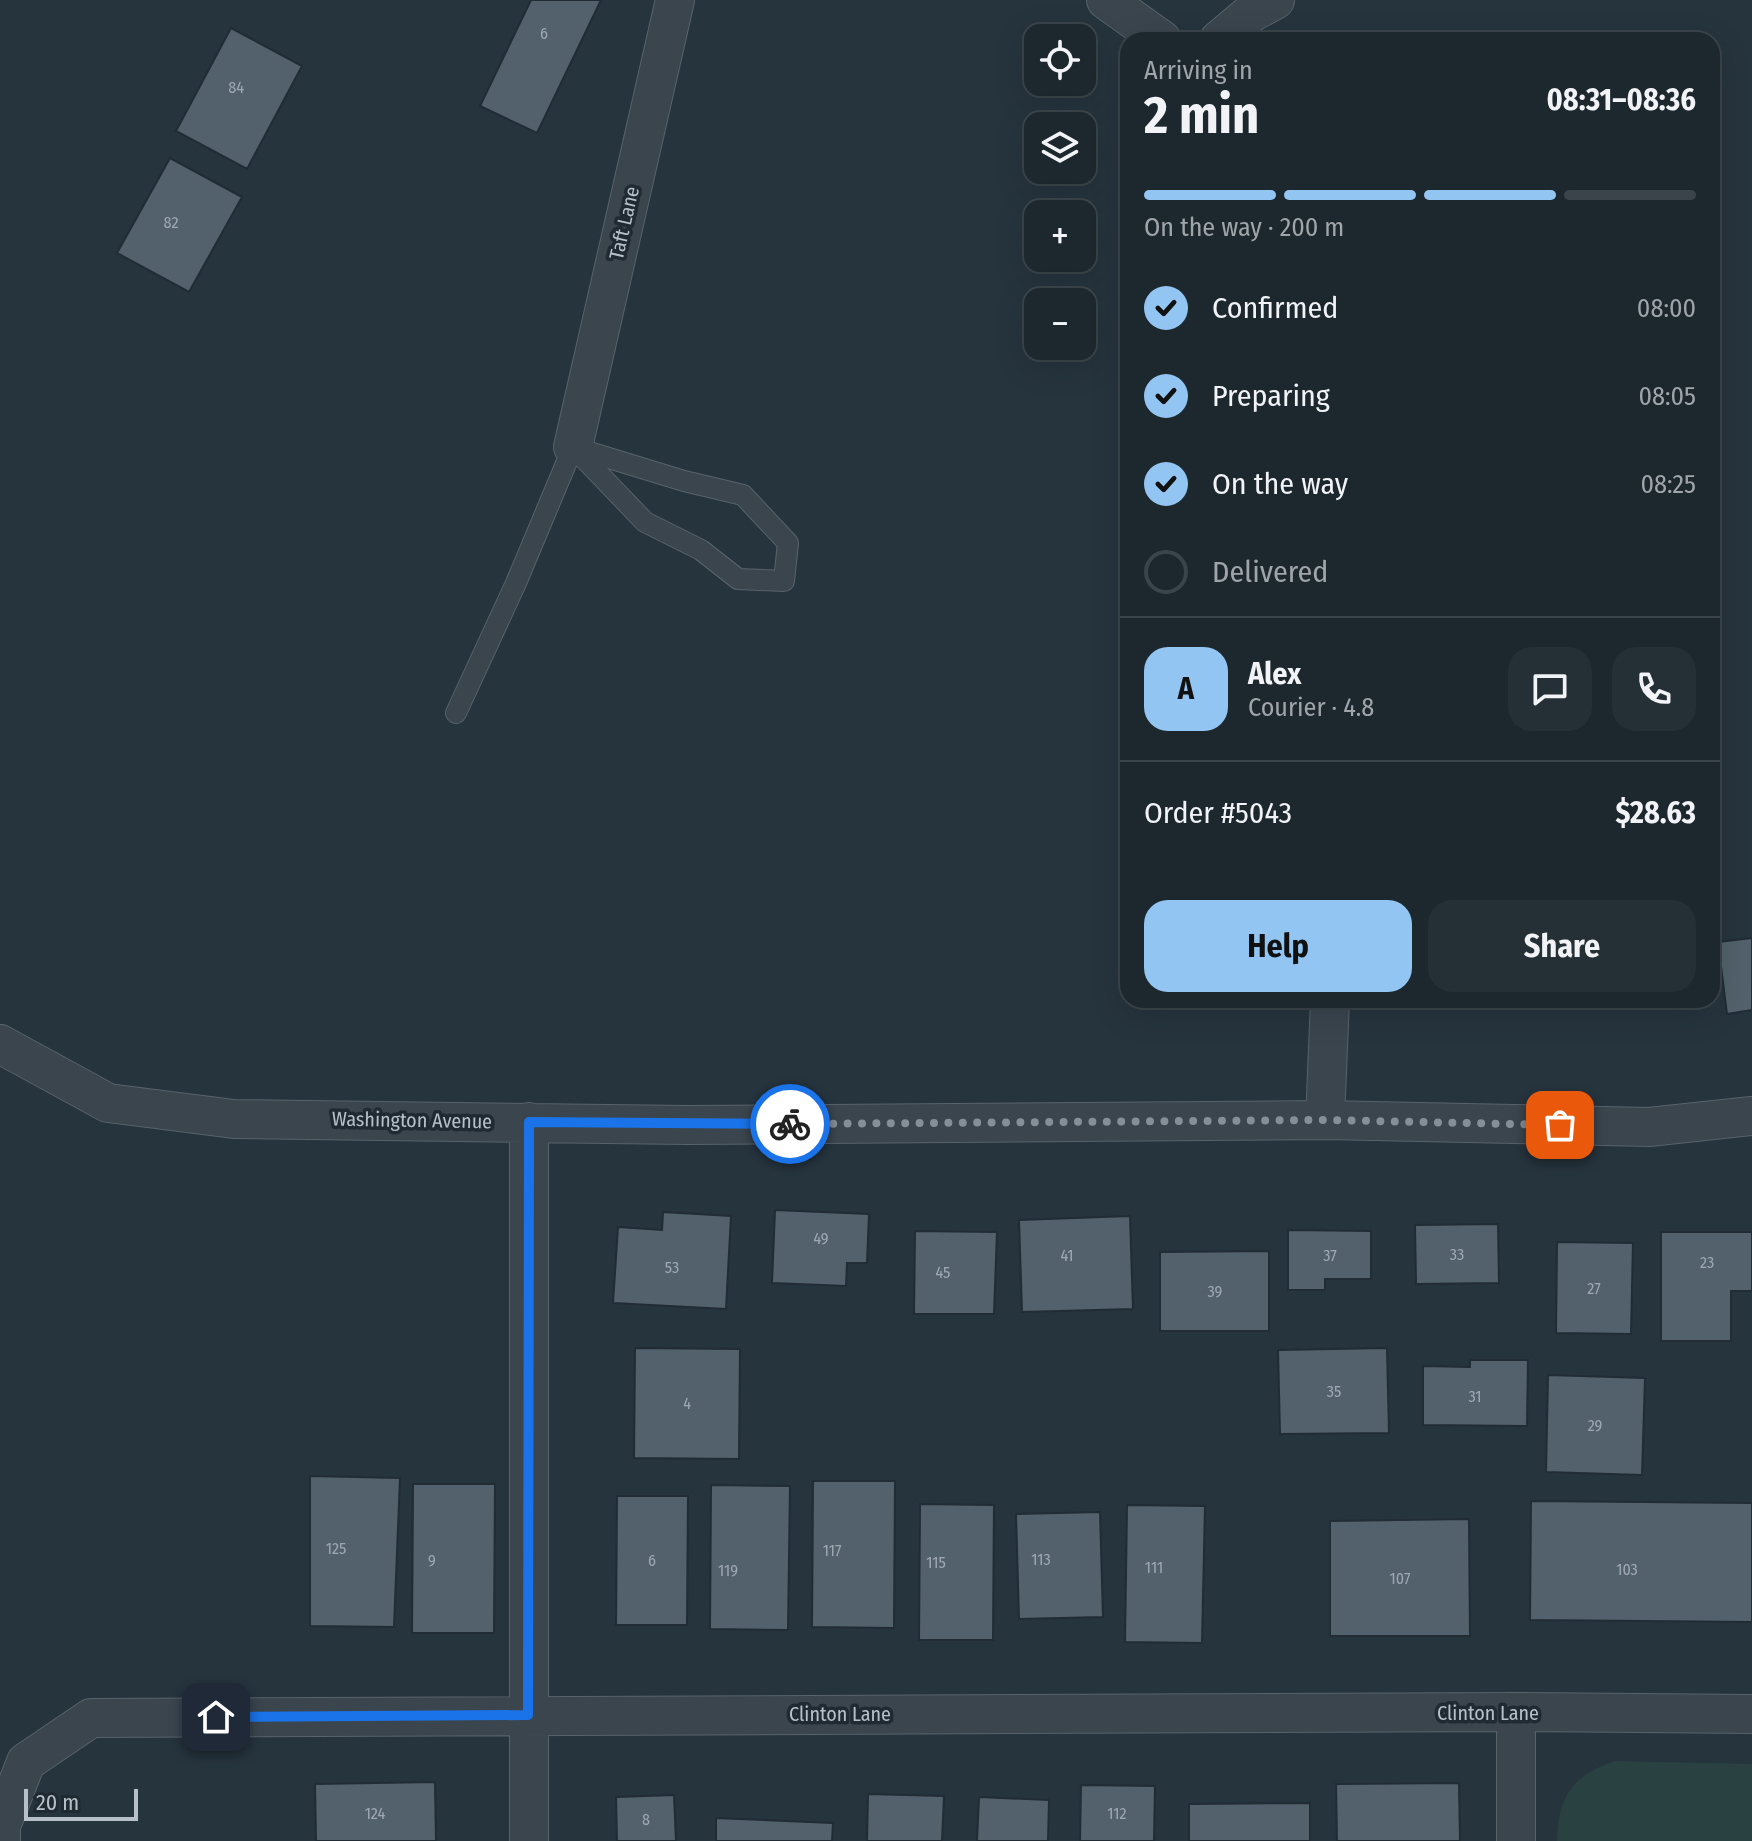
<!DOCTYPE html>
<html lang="en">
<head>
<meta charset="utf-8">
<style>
	:root { --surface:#1c272e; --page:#252f36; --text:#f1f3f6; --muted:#a0a5aa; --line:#3a444a; --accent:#92c5f2 }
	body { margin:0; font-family:"Fira Sans Condensed",sans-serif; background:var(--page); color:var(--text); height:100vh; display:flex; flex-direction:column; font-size:30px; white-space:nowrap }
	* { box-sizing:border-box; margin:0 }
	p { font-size:26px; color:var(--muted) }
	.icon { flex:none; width:44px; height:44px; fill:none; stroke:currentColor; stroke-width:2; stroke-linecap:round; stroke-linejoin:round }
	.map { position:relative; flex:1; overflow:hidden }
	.drawer { position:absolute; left:1120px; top:32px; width:600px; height:976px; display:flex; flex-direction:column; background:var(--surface); border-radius:24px; box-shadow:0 8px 32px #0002,0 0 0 2px var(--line) }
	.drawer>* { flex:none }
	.tools { position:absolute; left:1024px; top:24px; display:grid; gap:16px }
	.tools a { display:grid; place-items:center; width:72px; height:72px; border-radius:16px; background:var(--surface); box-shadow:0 8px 32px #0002,0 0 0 2px var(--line); font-size:40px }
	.scale { position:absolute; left:24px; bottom:20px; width:114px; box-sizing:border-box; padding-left:8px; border:4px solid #b7c0c9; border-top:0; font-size:22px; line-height:28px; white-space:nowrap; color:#b7c0c9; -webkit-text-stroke:6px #1f2a33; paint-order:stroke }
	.pin { position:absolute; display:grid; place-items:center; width:68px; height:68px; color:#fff; margin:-34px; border-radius:16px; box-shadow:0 4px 12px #0006 }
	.courier { position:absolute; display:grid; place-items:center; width:80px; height:80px; margin:-40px; border:6px solid #1a73e8; border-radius:50%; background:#fff; color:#222; box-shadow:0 2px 10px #0007 }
	.head em { font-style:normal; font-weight:700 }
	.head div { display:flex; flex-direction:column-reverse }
	.head { display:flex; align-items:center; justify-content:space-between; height:136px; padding:0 24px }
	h1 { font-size:52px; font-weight:700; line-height:60px }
	.bar { display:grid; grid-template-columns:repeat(4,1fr); gap:12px 8px; align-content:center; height:96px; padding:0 24px }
	.bar i { height:10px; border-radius:6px; background:var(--line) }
	.bar .selected { background:var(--accent) }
	.bar p { grid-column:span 4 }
	.line { display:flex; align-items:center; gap:20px; padding:0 24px; border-top:2px solid var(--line) }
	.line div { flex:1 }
	.round { display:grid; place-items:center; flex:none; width:84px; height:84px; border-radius:24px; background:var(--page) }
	ol { padding:0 24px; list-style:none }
	li { display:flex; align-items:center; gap:24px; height:88px }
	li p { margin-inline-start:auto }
	li .icon { padding:8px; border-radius:50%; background:var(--accent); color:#111; stroke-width:4 }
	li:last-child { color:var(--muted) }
	li i { width:44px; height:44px; border:4px solid var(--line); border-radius:50% }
	.action { display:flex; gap:16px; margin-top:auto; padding:16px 24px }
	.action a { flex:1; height:92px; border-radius:24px; background:var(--accent); color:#111; font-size:32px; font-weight:700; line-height:92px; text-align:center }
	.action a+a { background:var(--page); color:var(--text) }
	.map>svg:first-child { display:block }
	.green { fill:#294140 }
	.building { fill:#52616b; stroke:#212c35; stroke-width:2 }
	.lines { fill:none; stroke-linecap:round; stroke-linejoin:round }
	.service-casing { stroke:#58636c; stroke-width:22 }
	.minor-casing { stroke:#58636c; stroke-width:40 }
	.service { stroke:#3a454e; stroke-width:20 }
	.minor { stroke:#3a454e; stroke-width:38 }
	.done { stroke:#848f98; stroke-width:8; stroke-dasharray:0 14.4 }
	.route { stroke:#1a73e8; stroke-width:10 }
	.labels { text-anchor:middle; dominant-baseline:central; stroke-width:7; stroke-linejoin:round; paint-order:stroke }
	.number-label { font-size:16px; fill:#9ea8b2 }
	.street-label { font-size:20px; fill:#b7c0c9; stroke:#1f2a33 }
</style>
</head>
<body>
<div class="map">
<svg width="1752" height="1841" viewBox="0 0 1752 1841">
	<rect width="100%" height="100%" fill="#26343e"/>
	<path class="green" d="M1615,1761L1752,1764V1841H1557C1558,1796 1572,1776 1615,1761Z"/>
	<path class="building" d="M531,0H601L537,133L480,106Z
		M231,28L302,66L247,169L176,131Z
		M170,158L242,197L189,292L117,253Z
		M1752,938V1010L1727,1014L1718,942Z
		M775,1210L869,1214L867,1263H847L846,1286L772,1283Z
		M663,1212L731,1216L726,1309L613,1303L618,1227L662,1230Z
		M1130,1216L1133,1309L1022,1312L1019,1220Z
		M1498,1224L1499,1283L1416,1284L1415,1225Z
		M1288,1230L1371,1231V1279H1325V1290H1288Z
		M915,1231L997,1232L994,1314H914Z
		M1661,1232H1752V1291H1731V1341H1661Z
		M1557,1242L1633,1243L1631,1334L1556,1333Z
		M1269,1251V1331H1160V1252Z
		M635,1348L740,1349L739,1459L634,1458Z
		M1387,1348L1389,1433L1280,1434L1278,1350Z
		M1470,1360H1528L1527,1426L1423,1425V1366L1470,1367Z
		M1548,1375L1645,1378L1642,1475L1546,1472Z
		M310,1476L400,1478L394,1627L310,1626Z
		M813,1481H895L894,1628L812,1627Z
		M413,1484H495L494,1633H412Z
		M711,1485L790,1486L788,1630L710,1629Z
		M617,1496H688L687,1625H616Z
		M1531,1501L1752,1503V1622L1530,1620Z
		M920,1504L994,1505L993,1640H919Z
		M1127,1505L1205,1506L1202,1643L1125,1642Z
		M1100,1512L1103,1617L1019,1619L1016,1514Z
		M1469,1519L1470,1636H1330V1521Z
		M435,1782L436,1841H316L315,1784Z
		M1459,1783L1460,1841H1337L1336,1784Z
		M1081,1785L1155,1786L1154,1841H1080Z
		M868,1794L944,1796L942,1841H867Z
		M674,1795L676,1841H617L616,1797Z
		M979,1797L1049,1800L1048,1841H977Z
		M1310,1803V1841H1189V1804Z
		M716,1818L833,1823L832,1841H716Z"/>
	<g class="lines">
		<g class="service-casing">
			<path id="service" d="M573,447L684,481L743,495L788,543L784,581L738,579L701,550L645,522Z
				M456,713L516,583L573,447"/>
		</g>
		<g class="minor-casing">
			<path id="minor" d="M1106,0L1162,40
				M1219,40L1251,13L1275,0
				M573,447L675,0
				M0,1044L108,1103L234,1119L687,1125L1325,1120L1649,1127L1752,1116
				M1325,1120L1330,1000
				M1,1841V1826L26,1762L91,1718L1516,1712L1752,1714
				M529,1841V1122
				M1516,1841V1712"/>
		</g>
		<use href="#service" class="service"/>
		<use href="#minor" class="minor"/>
	</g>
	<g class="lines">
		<path class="done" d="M790,1124L1325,1120L1560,1125"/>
		<path class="route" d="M216,1717L528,1715L529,1122L790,1124"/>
	</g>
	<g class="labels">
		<g class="number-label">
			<text x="544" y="33">6</text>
			<text x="236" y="87">84</text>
			<text x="171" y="222">82</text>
			<text x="821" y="1238">49</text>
			<text x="1457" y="1254">33</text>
			<text x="1067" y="1255">41</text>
			<text x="1330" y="1255">37</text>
			<text x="1707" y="1262">23</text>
			<text x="672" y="1267">53</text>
			<text x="943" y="1272">45</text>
			<text x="1594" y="1288">27</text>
			<text x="1215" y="1291">39</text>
			<text x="1334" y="1391">35</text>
			<text x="1475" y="1396">31</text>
			<text x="687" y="1403">4</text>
			<text x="1595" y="1425">29</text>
			<text x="336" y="1548">125</text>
			<text x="832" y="1550">117</text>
			<text x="1041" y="1559">113</text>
			<text x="432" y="1560">9</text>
			<text x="652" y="1560">6</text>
			<text x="936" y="1562">115</text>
			<text x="1154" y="1567">111</text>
			<text x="1627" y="1569">103</text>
			<text x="728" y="1570">119</text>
			<text x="1400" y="1578">107</text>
			<text x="375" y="1813">124</text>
			<text x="1117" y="1813">112</text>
			<text x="646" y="1819">8</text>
		</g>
		<g class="street-label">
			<text transform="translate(624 223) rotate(-77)">Taft Lane</text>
			<text transform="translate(412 1120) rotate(1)">Washington Avenue</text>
			<text x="1488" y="1713">Clinton Lane</text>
			<text x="840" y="1714">Clinton Lane</text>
		</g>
	</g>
</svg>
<div class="tools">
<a><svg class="icon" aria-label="locate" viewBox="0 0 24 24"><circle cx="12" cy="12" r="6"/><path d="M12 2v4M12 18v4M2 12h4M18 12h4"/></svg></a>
<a><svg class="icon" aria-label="layers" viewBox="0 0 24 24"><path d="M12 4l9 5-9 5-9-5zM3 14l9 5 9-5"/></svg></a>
<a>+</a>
<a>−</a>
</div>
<div class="scale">20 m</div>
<div class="pin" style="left:1560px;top:1125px;background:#ea580c"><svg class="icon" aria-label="bag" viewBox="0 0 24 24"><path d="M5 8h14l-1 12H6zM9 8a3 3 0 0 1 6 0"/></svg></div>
<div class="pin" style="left:216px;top:1717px;background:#1f2937"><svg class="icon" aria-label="home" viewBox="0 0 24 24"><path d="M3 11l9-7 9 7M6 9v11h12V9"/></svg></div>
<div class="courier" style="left:790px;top:1124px"><svg class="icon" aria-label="bike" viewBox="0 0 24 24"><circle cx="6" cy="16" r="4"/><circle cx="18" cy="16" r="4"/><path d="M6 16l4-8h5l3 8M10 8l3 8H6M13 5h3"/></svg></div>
<section class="drawer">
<div class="head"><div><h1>2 min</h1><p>Arriving in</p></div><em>08:31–08:36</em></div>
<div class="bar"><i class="selected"></i><i class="selected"></i><i class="selected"></i><i></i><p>On the way · 200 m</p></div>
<ol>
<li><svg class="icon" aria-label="check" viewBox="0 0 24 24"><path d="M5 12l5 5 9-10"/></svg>Confirmed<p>08:00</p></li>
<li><svg class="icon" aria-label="check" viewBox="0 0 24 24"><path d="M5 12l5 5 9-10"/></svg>Preparing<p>08:05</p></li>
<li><svg class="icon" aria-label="check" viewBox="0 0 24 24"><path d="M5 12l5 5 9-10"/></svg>On the way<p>08:25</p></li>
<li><i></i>Delivered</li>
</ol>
<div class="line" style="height:144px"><b class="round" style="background:var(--accent);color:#111">A</b><div><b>Alex</b><p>Courier · 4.8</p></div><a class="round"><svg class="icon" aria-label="chat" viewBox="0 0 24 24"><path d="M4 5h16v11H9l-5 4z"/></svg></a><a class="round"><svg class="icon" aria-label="phone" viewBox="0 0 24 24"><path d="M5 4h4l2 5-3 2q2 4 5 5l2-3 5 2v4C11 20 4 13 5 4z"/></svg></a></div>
<div class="line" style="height:104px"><div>Order #5043</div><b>$28.63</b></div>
<div class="action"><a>Help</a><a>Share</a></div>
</section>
</div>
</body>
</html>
